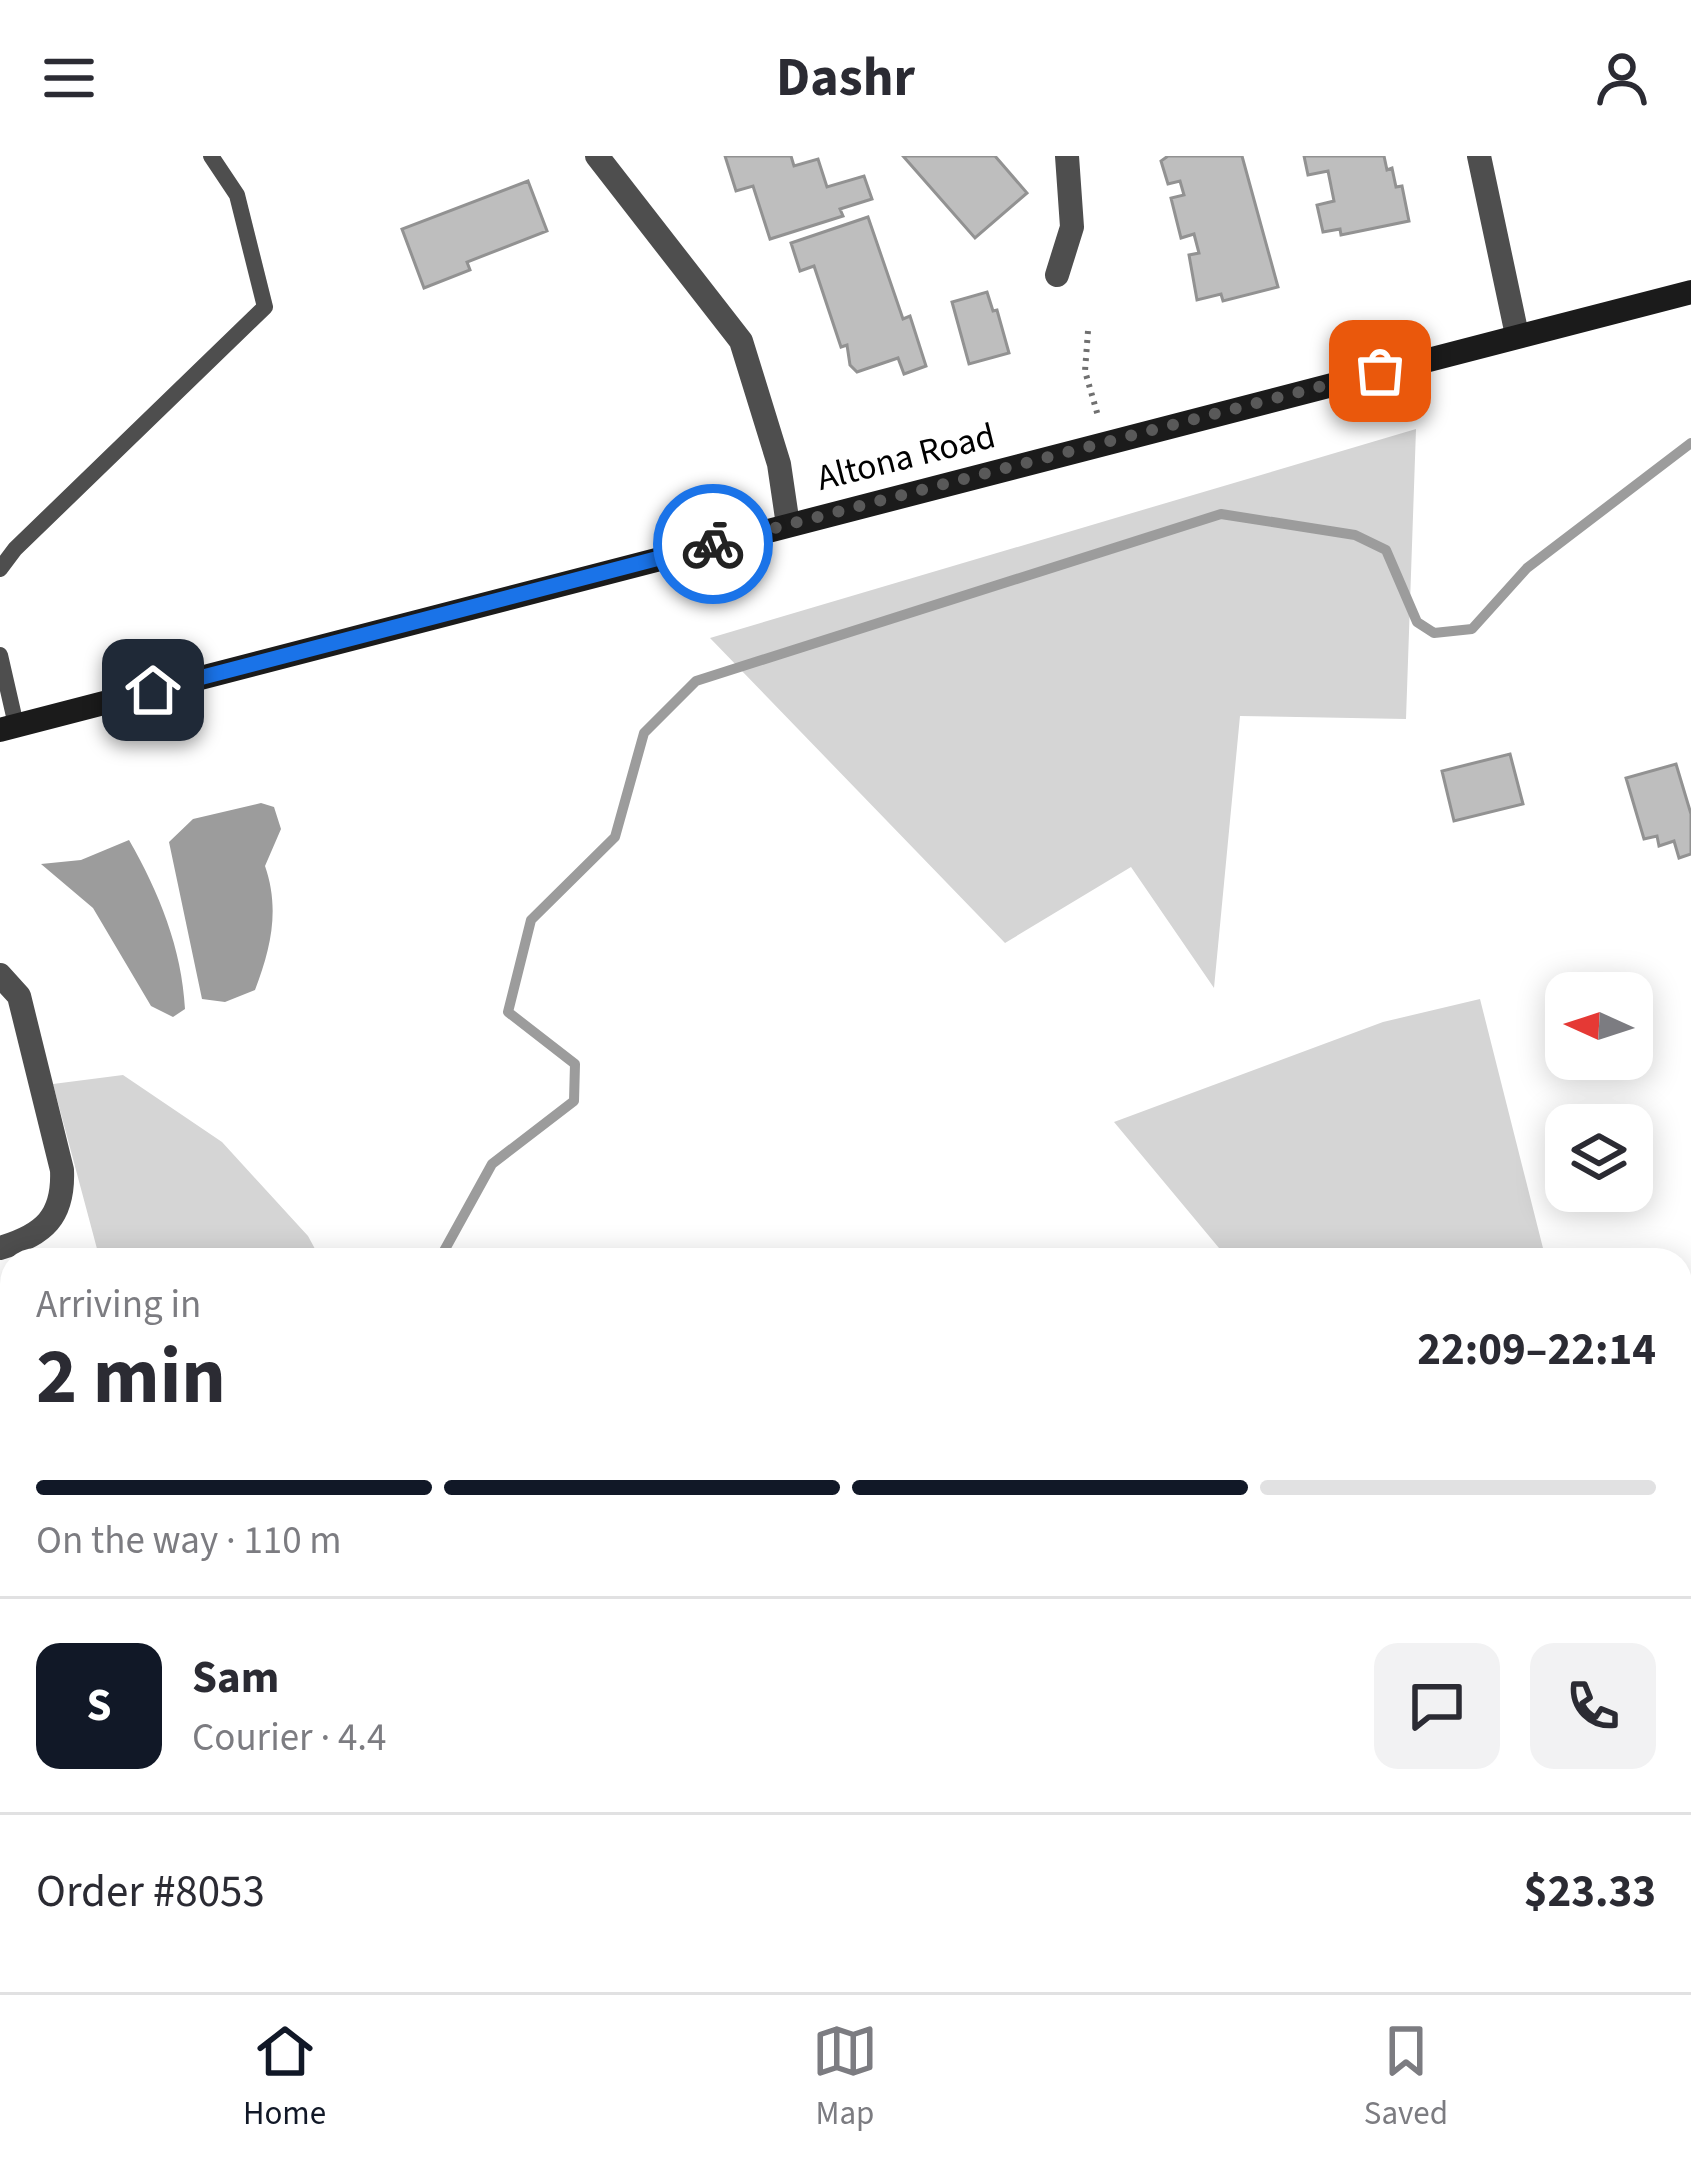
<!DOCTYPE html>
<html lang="en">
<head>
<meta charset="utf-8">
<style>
	:root { --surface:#fff; --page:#f2f2f3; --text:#2b2b33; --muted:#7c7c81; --line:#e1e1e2; --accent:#111827 }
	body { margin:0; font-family:"Source Sans 3",sans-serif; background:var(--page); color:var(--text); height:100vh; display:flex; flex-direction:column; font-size:45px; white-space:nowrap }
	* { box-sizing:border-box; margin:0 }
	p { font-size:39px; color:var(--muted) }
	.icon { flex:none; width:66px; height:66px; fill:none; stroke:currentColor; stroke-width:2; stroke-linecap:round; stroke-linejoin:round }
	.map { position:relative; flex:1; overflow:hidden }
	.details { position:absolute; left:0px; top:1092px; width:1692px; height:744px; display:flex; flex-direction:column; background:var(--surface); border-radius:36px 36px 0 0; box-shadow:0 6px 30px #0003 }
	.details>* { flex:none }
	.needle { width:78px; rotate:273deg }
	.controls { position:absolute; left:1545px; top:816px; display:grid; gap:24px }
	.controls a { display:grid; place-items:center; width:108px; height:108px; border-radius:24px; background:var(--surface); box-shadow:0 6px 30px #0003; font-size:60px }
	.pin { position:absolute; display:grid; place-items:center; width:102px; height:102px; color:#fff; margin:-51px; border-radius:24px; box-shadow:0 6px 18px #0006 }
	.courier { position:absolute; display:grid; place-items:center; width:120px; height:120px; margin:-60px; border:9px solid #1a73e8; border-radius:50%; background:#fff; color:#222; box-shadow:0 3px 15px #0007 }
	.summary em { font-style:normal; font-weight:700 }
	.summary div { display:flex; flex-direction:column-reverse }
	.summary { display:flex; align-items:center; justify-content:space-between; height:204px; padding:0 36px }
	h1 { font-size:78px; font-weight:700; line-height:90px }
	.bar { display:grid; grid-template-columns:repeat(4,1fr); gap:18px 12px; align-content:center; height:144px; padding:0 36px }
	.bar i { height:15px; border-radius:9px; background:var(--line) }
	.bar .active { background:var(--accent) }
	.bar p { grid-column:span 4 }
	.line { display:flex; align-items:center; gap:30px; padding:0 36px; border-top:3px solid var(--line) }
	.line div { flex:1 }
	.round { display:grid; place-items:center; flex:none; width:126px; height:126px; border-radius:24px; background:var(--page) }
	header { display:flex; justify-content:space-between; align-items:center; height:156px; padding:0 36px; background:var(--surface); font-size:54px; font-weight:700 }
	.dock { display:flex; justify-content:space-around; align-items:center; height:168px; border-top:3px solid var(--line); background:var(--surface); font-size:33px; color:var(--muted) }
	.dock a { display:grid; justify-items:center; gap:6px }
	.dock .active { color:var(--accent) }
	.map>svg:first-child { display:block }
	.green { fill:#d5d5d5 }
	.water { fill:#9c9c9c }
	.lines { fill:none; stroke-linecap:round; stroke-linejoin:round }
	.stream { stroke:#9c9c9c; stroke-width:10 }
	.building { fill:#bebebe; stroke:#929292; stroke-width:3 }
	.path { stroke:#707070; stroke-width:6; stroke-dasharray:3 6; stroke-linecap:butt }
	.lane { stroke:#4e4e4e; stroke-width:16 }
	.street { stroke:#4e4e4e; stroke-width:24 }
	.secondary { stroke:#1b1b1b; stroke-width:24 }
	.done { stroke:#595959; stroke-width:12; stroke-dasharray:0 21.6 }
	.route { stroke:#1a73e8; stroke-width:15 }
	.labels { text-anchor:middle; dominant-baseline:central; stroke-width:9; stroke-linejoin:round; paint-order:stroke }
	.street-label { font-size:36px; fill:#000; stroke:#fff }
</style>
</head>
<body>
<header><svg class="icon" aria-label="menu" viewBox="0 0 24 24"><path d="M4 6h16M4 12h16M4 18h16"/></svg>Dashr<svg class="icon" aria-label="person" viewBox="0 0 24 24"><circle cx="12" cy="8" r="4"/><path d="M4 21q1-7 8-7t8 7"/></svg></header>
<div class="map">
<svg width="1691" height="1836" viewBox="0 0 1691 1836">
	<rect width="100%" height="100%" fill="#fff"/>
	<path class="green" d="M1416,273L1406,563L1240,560L1214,832L1131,711L1005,787L710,482Z
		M1480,843L1546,1104H1229L1114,966L1383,866Z
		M123,919L222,986L308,1080L321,1104H100L53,928Z
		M1680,1233L1691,1236V1668L1680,1655Z
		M12,1449V1824H47L45,1836H0V1461Z
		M463,1824H848L857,1836H456Z"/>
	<path class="water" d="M261,647L274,651L281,673L265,710C280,753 271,792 255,834L225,846L202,843L169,686L193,663Z
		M129,684C159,736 182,793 185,853L173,861L151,850L93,752L41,708L81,704Z"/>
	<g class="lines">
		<path class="stream" d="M439,1104L492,1008L574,945L575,908L508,856L531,764L615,681L644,577L696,525L1221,358L1355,379L1386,394L1417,466L1434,477L1472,473L1527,412L1691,287
			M46,1824V1836"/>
	</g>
	<path class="building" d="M725,0H791L794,10L818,3L827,31L864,20L872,43L840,53L843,60L770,83L753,30L736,35Z
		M903,0H995L1027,37L975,82Z
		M1168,0H1242L1278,131L1223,145L1221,138L1197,144L1189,99L1199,97L1194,78L1181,82L1171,42L1184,39L1180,25L1168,28L1161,5Z
		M1304,0H1384L1387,14L1392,12L1396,31L1402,30L1409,65L1341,79L1340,73L1323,76L1317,49L1334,45L1328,15L1308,19Z
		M528,25L547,75L467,106L470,114L424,132L402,73Z
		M868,61L903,163L910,160L926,210L904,218L898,202L857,216L850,209L847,189L841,191L814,110L800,115L791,87Z
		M987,136L993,155L997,154L1009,197L969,208L952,146Z
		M1510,598L1523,648L1454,665L1442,615Z
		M1676,608L1691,658V698L1679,702L1674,685L1659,690L1657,680L1644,683L1626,622Z"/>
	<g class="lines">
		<path class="path" d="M1088,175L1085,215L1098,260"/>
		<path class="lane" d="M0,413L15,393L265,151L237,39L211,0
			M0,499L16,569"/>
		<path class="street" d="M597,0L741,185L779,308L788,369
			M1479,0L1517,179
			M1057,119L1072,71L1067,0
			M0,819L19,840L62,1014C64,1061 44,1079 0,1092"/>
		<path class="secondary" d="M0,574L1691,136"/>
	</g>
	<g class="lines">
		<path class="done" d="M713,388L1380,215"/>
		<path class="route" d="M153,534L713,388"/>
	</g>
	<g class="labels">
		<g class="street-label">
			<text transform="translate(906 301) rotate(-14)">Altona Road</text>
		</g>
	</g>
</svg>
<div class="controls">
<a><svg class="needle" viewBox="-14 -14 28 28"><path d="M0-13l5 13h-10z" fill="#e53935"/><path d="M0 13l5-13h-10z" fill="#7c7c81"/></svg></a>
<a><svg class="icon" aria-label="layers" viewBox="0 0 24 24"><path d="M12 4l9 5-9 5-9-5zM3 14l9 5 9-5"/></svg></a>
</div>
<div class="pin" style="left:1380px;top:215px;background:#ea580c"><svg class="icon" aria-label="bag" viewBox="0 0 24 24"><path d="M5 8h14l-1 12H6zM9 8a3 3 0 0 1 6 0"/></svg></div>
<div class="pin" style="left:153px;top:534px;background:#1f2937"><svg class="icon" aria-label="home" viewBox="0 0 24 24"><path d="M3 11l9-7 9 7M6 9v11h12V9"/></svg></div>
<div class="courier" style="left:713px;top:388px"><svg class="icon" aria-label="bike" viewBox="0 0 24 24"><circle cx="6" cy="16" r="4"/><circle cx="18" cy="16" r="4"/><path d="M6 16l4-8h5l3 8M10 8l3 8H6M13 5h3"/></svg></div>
<section class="details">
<div class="summary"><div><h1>2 min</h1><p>Arriving in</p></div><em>22:09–22:14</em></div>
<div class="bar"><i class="active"></i><i class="active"></i><i class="active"></i><i></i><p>On the way · 110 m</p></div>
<div class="line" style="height:216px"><b class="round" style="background:var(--accent);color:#fff">S</b><div><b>Sam</b><p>Courier · 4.4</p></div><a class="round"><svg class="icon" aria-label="chat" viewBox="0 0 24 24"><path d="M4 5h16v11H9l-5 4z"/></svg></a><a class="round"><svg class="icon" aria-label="phone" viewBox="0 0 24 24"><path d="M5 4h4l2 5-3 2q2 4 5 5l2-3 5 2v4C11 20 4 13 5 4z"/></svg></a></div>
<div class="line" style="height:156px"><div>Order #8053</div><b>$23.33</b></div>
</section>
</div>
<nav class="dock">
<a class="active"><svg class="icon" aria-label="home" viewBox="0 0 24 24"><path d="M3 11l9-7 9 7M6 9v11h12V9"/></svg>Home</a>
<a><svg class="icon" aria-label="map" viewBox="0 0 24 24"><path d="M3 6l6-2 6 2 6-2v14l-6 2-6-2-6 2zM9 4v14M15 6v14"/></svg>Map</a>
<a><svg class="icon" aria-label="saved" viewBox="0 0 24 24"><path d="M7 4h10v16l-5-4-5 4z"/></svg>Saved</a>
</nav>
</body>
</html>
